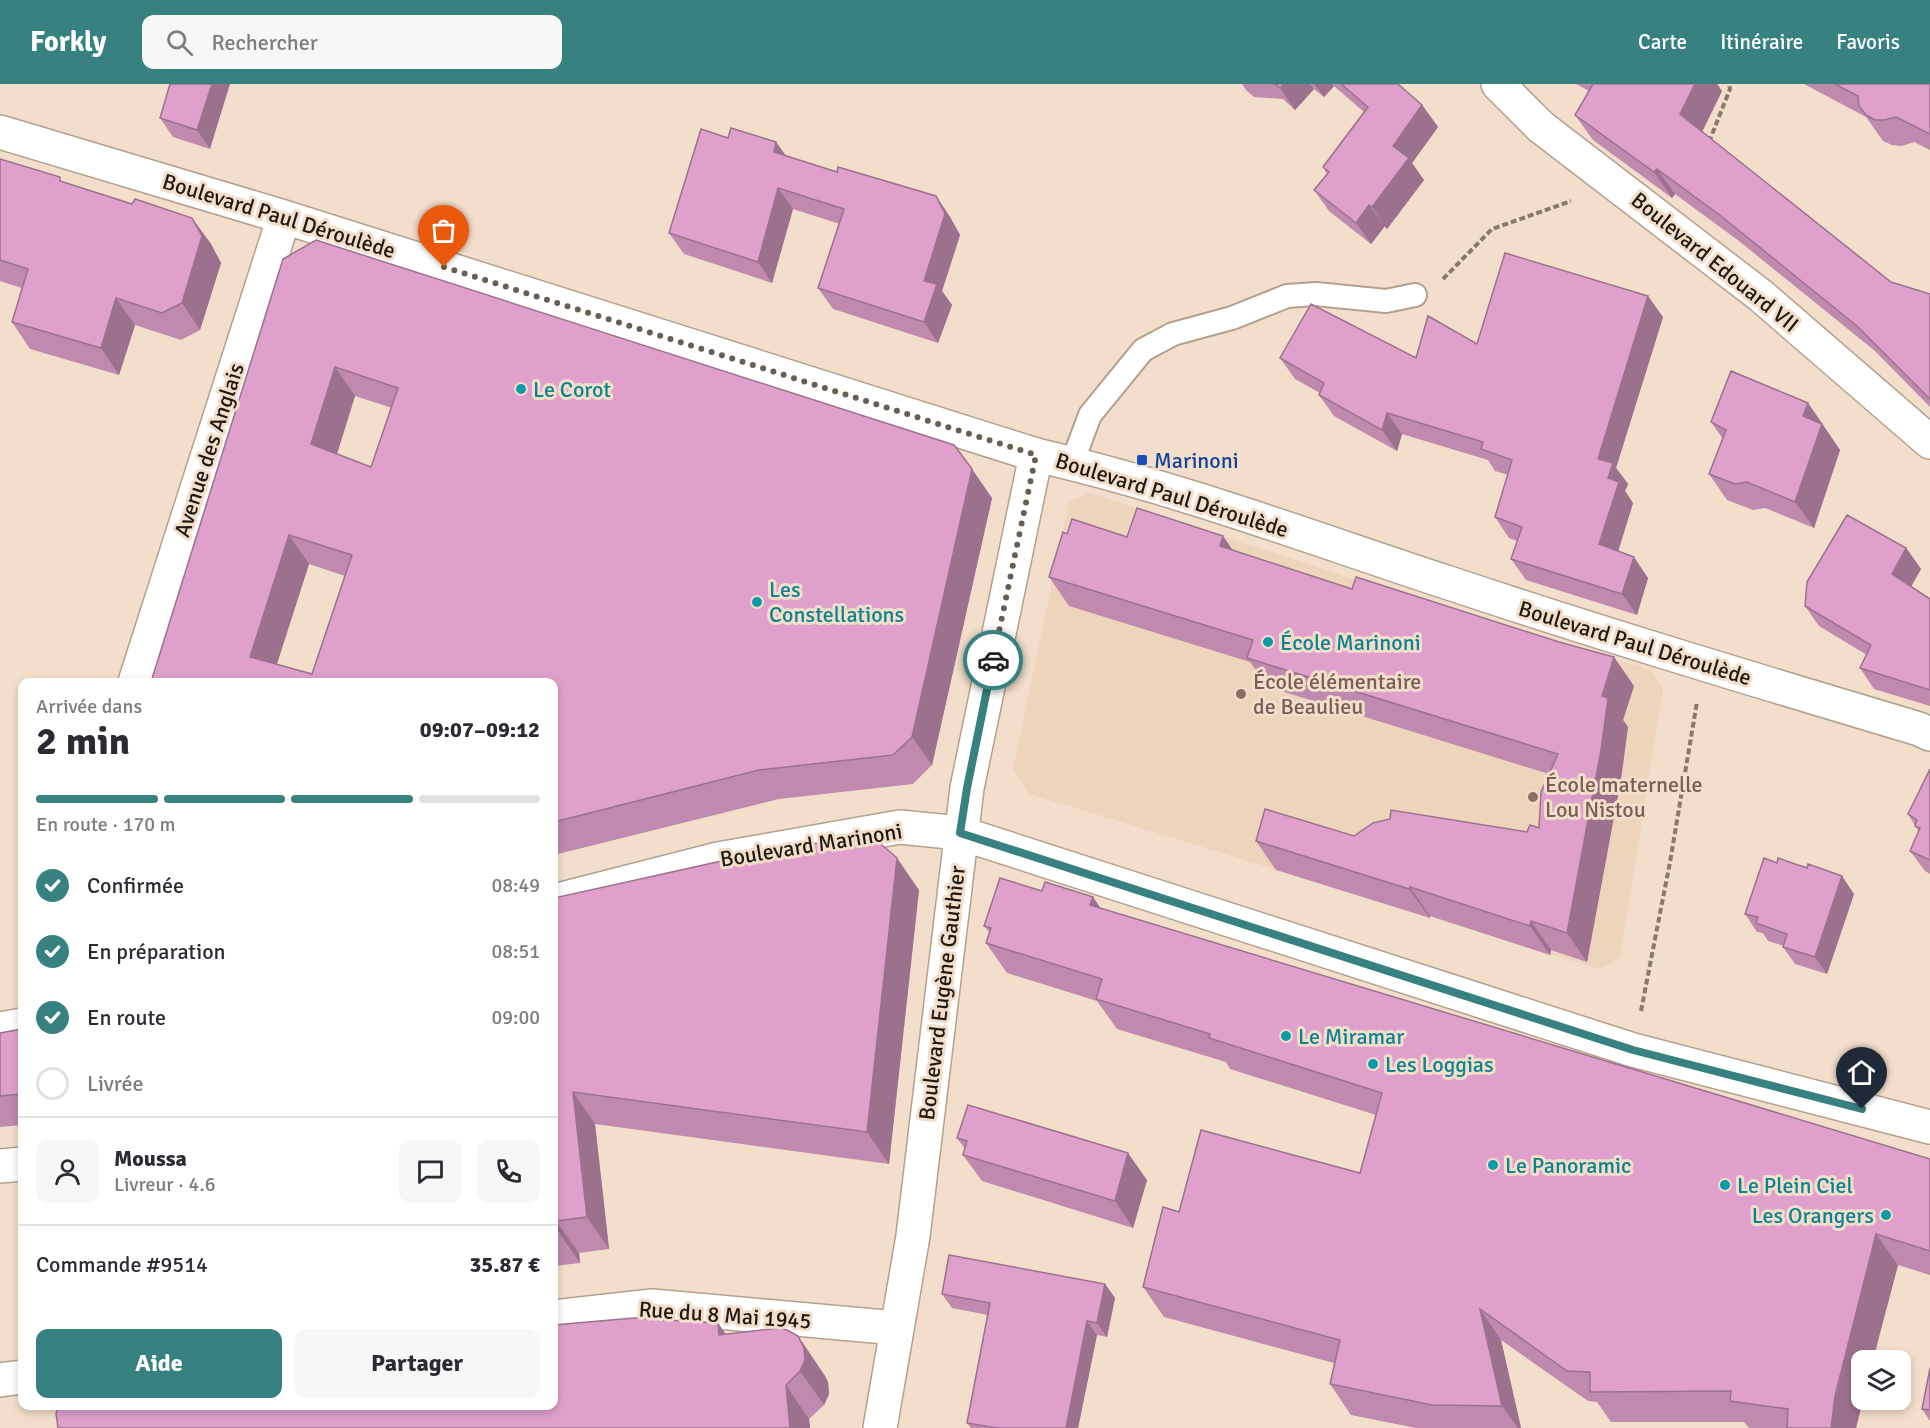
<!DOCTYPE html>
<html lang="fr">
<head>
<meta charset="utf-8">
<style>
	:root { --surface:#fff; --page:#f7f7f7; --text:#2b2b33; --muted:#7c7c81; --line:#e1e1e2; --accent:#388181 }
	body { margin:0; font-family:Signika,sans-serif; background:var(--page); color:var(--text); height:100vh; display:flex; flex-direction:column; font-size:22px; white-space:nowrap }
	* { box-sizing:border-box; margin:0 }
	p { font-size:20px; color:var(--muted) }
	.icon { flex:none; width:33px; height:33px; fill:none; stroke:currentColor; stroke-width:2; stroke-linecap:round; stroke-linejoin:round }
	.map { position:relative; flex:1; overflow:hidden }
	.sheet { position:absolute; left:18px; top:594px; width:540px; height:732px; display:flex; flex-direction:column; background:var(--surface); border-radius:12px; box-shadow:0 3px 9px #0003 }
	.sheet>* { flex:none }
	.buttons { position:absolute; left:1851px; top:1266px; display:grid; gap:12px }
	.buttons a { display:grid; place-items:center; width:60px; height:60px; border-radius:12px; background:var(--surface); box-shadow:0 3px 9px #0003; font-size:30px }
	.pin { position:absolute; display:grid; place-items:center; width:51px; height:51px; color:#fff; margin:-62px -26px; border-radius:50% 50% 50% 0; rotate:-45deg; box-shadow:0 0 6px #0007 }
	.pin .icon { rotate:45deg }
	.courier { position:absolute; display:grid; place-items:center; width:60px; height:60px; margin:-30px; border:4px solid #388181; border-radius:50%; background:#fff; color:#222; box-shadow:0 2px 8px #0007 }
	.summary em { font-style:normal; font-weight:700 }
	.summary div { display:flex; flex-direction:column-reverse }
	.summary { display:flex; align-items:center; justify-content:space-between; height:102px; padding:0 18px }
	h1 { font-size:39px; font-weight:700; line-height:45px }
	.bar { display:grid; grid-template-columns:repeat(4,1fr); gap:9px 6px; align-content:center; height:72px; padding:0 18px }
	.bar i { height:8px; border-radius:4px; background:var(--line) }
	.bar .selected { background:var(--accent) }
	.bar p { grid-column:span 4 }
	.line { display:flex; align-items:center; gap:15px; padding:0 18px; border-top:2px solid var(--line) }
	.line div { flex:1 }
	.round { display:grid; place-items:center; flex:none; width:63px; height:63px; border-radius:12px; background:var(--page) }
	ol { padding:0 18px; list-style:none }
	li { display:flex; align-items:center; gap:18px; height:66px }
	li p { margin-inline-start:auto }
	li .icon { padding:6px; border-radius:50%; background:var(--accent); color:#fff; stroke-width:4 }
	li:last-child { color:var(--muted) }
	li i { width:33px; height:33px; border:3px solid var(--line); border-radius:50% }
	.cta { display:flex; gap:12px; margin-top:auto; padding:12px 18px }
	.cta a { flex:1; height:69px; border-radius:12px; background:var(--accent); color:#fff; font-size:24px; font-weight:700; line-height:69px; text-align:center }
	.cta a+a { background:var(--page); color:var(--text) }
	header { display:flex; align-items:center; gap:36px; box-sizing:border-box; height:84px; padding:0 30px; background:var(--accent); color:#fff }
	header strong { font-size:28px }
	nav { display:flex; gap:33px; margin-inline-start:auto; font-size:21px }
	.search { width:420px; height:54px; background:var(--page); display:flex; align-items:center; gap:15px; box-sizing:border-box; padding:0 21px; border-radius:12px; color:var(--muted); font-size:22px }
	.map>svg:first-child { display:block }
	.built { fill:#edd4ba }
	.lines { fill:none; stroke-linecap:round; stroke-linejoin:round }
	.service-casing { stroke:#b3a18d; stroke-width:26 }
	.minor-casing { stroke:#b3a18d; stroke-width:36 }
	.tertiary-casing { stroke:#b3a18d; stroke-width:36 }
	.path { stroke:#877a6c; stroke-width:4; stroke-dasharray:6 3; stroke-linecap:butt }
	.service { stroke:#fff; stroke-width:22 }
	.minor { stroke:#fff; stroke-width:33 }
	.tertiary { stroke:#fff; stroke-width:33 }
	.wall { fill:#c08aaf; fill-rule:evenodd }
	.shaded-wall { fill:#9c718e }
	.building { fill:#dfa1cb; stroke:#9c718e; stroke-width:1.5; fill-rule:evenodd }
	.done { stroke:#695e52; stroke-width:6; stroke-dasharray:0 10.8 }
	.route { stroke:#388181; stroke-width:8 }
	.culture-dot { fill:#0f9aa8; stroke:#f2deca; stroke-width:2 }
	.transit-dot { fill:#1a4fb4; stroke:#f2deca; stroke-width:2 }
	.education-dot { fill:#8d6e63; stroke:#f2deca; stroke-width:2 }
	.labels { text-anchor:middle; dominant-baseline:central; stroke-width:6; stroke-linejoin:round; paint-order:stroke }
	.street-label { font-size:22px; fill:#1f1911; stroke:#f2deca }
	.culture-label { font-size:22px; fill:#0d838f; stroke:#f2deca; text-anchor:start }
	.transit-label { font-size:22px; fill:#164399; stroke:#f2deca; text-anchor:start }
	.education-label { font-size:22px; fill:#785e54; stroke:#f2deca; text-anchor:start }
</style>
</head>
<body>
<header>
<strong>Forkly</strong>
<div class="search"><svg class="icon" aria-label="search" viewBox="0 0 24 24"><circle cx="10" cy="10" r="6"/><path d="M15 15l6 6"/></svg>Rechercher</div>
<nav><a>Carte</a><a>Itinéraire</a><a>Favoris</a></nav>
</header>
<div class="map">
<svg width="1930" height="1344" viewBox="0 0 1930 1344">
	<rect width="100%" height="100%" fill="#f2deca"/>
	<path class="built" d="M1090,409L1476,535L1650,586L1663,605L1620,874L1600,885L1030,710L1013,685L1069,418Z"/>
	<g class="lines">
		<g class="service-casing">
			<path id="service" d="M1072,379L1090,331L1143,266L1173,250L1232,234L1287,212L1316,210L1386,217L1415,211"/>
		</g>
		<g class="minor-casing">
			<path id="minor" d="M0,48L284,133L1036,371
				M135,598L284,133
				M554,817L718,775L900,743L960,749L1633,966L1930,1043
				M0,945L22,941
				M0,1082L22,1080
				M554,1233L652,1222L896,1244
				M0,1296L22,1293"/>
		</g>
		<g class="tertiary-casing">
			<path id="tertiary" d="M1498,0L1541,43L1760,211L1930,358
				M880,1344L913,1152L967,704L1036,371C1176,403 1312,454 1449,499C1605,551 1762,598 1919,645L1930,650"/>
		</g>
		<path class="path" d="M1709,58L1730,5L1729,0
			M1443,195L1492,145L1571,117
			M1641,927L1670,778L1697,618"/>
		<use href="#service" class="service"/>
		<use href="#minor" class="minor"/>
		<use href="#tertiary" class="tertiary"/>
	</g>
	<path class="wall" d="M170,0L210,65L173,53L160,34Z
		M1242,0H1398L1422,21L1438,43L1412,79L1424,96L1387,145L1385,142L1371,160L1329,127L1314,106L1327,90L1323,83L1364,28L1334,2L1324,13L1314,5L1295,26L1283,15L1254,13L1246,6Z
		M1576,0H1717L1722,7L1702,48L1891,198L1930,210V323L1875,267L1739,157L1675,110L1672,114L1593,56L1575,31L1589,7Z
		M1804,0H1930V66L1914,58L1902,62L1892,61L1883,57L1866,33Z
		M728,54L776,58L786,72L837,88L936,112L950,133L960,151L942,207L952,221L938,259L833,225L818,204L840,140L793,125L772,199L684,170L669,149Z
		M0,75L64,99L132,120L192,134L211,160L221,179L200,246L181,256L135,241L119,291L30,265L12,238L22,204L0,197Z
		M283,175L992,414L932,681L913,700L779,715L554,771V598H151ZM355,312L392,324L371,383L337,370ZM309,480L345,492L312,590L277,580Z
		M1663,233L1616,384L1628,400L1625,407L1633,419L1618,467L1648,494L1637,531L1526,496L1511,475L1517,457L1509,454L1495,433L1508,391L1495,387L1488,376L1402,350L1397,367L1334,332L1319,311L1320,309L1295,295L1280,274H1416L1477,260Z
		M1808,319L1840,366L1814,444L1765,424L1753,426L1727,416L1709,390L1723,355L1711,338Z
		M1127,453L1233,466L1634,602L1623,636L1628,643L1621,695L1587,878L1551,866L1550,871L1430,832V834L1276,786L1256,757L1354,752L1527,748L1539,744L1549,690L1268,603L1250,578L1069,522L1049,493Z
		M1906,464L1921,485L1911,503L1930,515V622L1874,605L1860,584L1867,571L1819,542L1805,522Z
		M1930,685V790L1925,787L1910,767L1919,748L1908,730Z
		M919,806L889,1080L595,1040L609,1165L579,1169L580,1179L554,1182V814Z
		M1854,810L1827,890L1795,880L1783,863L1784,862L1768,857L1763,849L1757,848L1745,830Z
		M1101,825L1930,1075V1191L1898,1181L1862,1316H1863L1856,1344H1749L1744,1338H1611L1597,1318L1588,1317L1501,1256L1521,1344H1416L1351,1331L1330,1300L1334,1279L1164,1233L1143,1203L1179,1128L1360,1089L1376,1031L1230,985L1226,978L1117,945L1097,917L1007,889L986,859L990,849L984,842Z
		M22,945V1041L0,1043V949Z
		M957,1054L1147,1096L1133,1144L982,1097L963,1071L965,1065Z
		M1105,1200L1115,1214L1107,1253L1097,1251L1078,1344H971L967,1339L988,1231L952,1224L942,1210Z
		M718,1239L726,1251L798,1252L825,1292L828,1298L829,1310L824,1321L809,1335L810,1344H58Z
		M1930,1284V1337L1922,1325Z"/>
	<path class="shaded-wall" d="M212,0H230L210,65L197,46Z
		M1284,0H1310L1314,5L1295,26L1280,4Z
		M1314,0H1332L1334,2L1324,13Z
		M1695,0H1717L1722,7L1698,56L1680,30Z
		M1422,21L1438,43L1412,79L1424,96L1387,145L1372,123L1393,62Z
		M776,58L791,79L774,68Z
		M1657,85L1675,110L1672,114L1654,88Z
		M778,104L793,125L772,199L758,178Z
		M936,112L950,133L960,151L942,207L952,221L938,259L924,238V197Z
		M1369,121L1385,142L1371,160L1356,139Z
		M192,134L211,160L221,179L200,246L182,219Z
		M1648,212L1663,233L1616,384L1628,400L1625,407L1633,419L1614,481L1599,460L1608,394L1598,375Z
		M116,214L135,241L119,291L101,264Z
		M335,283L355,312L331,389L311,360Z
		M1808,319L1840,366L1814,444L1795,418L1803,332Z
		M1387,329L1402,350L1397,367L1382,346Z
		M972,385L992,414L932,681L912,653Z
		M289,451L309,480L271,598L250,573Z
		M1223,452L1243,481L1220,462Z
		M1906,464L1921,485L1906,511L1892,490Z
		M1634,473L1648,494L1637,531L1622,510Z
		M1614,573L1634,602L1623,636L1628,643L1621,695L1587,878L1567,849L1602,612Z
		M897,774L919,806L889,1080L867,1048Z
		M1842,792L1854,810L1827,890L1815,873Z
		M1410,803L1430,832V834L1409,805Z
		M1093,813L1114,844L1090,821Z
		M1531,837L1551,866L1550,871L1530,842Z
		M573,1008L595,1040L609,1165L587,1133Z
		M1128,1069L1147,1096L1133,1144L1115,1117Z
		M556,1137L579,1169L580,1179L558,1147Z
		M1876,1150L1898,1181L1873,1276H1862V1316H1863L1856,1344H1831L1835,1312Z
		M1105,1200L1115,1214L1107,1253L1097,1239Z
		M1480,1225L1501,1256L1521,1344H1518L1502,1322Z
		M1087,1237L1097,1251L1078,1344H1066Z
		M718,1239L742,1273L719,1251Z
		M802,1258L825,1292L828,1298L829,1310L824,1321L800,1287Z
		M786,1301L809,1335L810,1344H790Z"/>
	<path class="building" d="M170,0H212L197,46L160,34Z
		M1275,0H1284L1280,4Z
		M1341,0H1398L1422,21L1393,62L1409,74L1372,123L1369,121L1356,139L1314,106L1329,88L1323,83L1368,23Z
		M1593,0H1695L1680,30L1891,198L1930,210V315L1857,242L1721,132L1657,85L1654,88L1575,31Z
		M1835,0H1930V50L1896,33L1884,36H1875L1866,31L1859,22L1858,12Z
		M731,44L776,58L774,68L837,88L838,83L936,112L945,130L924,197L937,200L924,238L818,204L844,125L778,104L758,178L669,149L701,45L728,54Z
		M0,75L60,93V97L132,120L135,115L192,134L202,152L182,219L162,229L116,214L101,264L12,238L28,185L0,176Z
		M316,156L954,361L972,385L912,653L893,671L759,686L554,738V598H151L283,175ZM335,283L398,304L371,383L311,360ZM289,451L352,471L312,590L250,573Z
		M1505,169L1648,212L1598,375L1613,379L1608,394L1619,398L1599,460L1634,473L1622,510L1511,475L1522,443L1495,433L1512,376L1481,365L1483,358L1387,329L1382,346L1319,311L1324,299L1280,274L1311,220L1416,274L1428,232L1477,260Z
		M1731,287L1808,319L1803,332L1822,340L1795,418L1747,398L1735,400L1709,390L1726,346L1711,338Z
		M1137,424L1223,452L1220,462L1352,505L1356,493L1559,558L1614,573L1602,612L1608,614L1601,666L1567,849L1531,837L1530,842L1410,803L1409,805L1256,757L1265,725L1354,752L1373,739L1390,735L1391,726L1527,748L1530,741L1539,744L1541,708L1558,670L1247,574L1253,556L1049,493L1063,448L1067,450L1072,435L1127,453Z
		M1847,431L1906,464L1892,490L1930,515V606L1860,584L1871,561L1805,522L1807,498Z
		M1930,685V776L1910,767L1920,744L1915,742L1917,736L1908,730Z
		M875,755L897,774L867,1048L573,1008L587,1133L556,1137L558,1147L554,1148V814L794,761Z
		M1764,774L1777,779L1778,774L1807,784L1808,780L1842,792L1815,873L1783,863L1787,850L1756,839L1758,833L1745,830Z
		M1000,794L1042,807L1045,798L1093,813L1090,821L1930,1075V1167L1876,1150L1835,1312L1831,1344H1787L1788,1325L1730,1317L1731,1307L1590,1308V1288L1567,1287L1480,1225L1502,1322L1432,1321L1330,1300L1340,1256L1143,1203L1163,1123L1179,1128L1201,1046L1360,1089L1382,1009L1209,954L1210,950L1096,915L1102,895L986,859L991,844L984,842Z
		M22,945V1010L0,1012V949Z
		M968,1021L1128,1069L1115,1117L963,1071L967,1057L957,1054Z
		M949,1171L1105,1200L1097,1239L1087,1237L1066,1344H997L967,1339L990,1219L942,1210Z
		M634,1234L718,1239L719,1251L779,1244L787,1246L798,1252L804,1264L805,1276L800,1287L786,1301L790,1344H58L56,1329L59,1322H554V1241Z
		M1930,1284V1326L1922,1325Z"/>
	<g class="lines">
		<path class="done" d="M444,183L1036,371L993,576"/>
		<path class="route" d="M993,576L967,704L960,749L1633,966L1862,1025"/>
	</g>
	<g class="culture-dot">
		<circle cx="521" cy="305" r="6"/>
		<circle cx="757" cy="518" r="6"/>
		<circle cx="1268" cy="558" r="6"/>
		<circle cx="1286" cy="952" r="6"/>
		<circle cx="1373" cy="980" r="6"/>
		<circle cx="1493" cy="1081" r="6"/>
		<circle cx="1725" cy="1101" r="6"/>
		<circle cx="1886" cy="1131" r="6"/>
	</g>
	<rect class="transit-dot" x="1136" y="370" width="12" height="12" rx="3"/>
	<g class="education-dot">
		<circle cx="1241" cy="610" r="6"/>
		<circle cx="1533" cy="713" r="6"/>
	</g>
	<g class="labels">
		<g class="street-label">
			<text transform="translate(279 132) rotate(17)">Boulevard Paul Déroulède</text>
			<text transform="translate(1715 178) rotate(39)">Boulevard Edouard VII</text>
			<text transform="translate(209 366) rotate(-72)">Avenue des Anglais</text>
			<text transform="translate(1172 411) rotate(17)">Boulevard Paul Déroulède</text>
			<text transform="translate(1635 559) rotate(17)">Boulevard Paul Déroulède</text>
			<text transform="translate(811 761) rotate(-9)">Boulevard Marinoni</text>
			<text transform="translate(942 909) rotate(-83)">Boulevard Eugène Gauthier</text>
			<text transform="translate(725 1231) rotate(4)">Rue du 8 Mai 1945</text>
		</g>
		<g class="culture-label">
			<text x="533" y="305">Le Corot</text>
			<text x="769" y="505">Les<tspan x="769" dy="25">Constellations</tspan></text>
			<text x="1280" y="558">École Marinoni</text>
			<text x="1298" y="952">Le Miramar</text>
			<text x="1385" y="980">Les Loggias</text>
			<text x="1505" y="1081">Le Panoramic</text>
			<text x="1737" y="1101">Le Plein Ciel</text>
			<text x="1874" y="1131" text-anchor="end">Les Orangers</text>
		</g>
		<g class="transit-label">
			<text x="1154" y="376">Marinoni</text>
		</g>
		<g class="education-label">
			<text x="1253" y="597">École élémentaire<tspan x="1253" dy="25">de Beaulieu</tspan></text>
			<text x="1545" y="700">École maternelle<tspan x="1545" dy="25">Lou Nistou</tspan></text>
		</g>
	</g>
</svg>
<div class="buttons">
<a><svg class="icon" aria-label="layers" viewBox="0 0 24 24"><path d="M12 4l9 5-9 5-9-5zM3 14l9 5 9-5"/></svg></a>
</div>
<div class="pin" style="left:444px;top:183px;background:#ea580c"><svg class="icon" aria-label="bag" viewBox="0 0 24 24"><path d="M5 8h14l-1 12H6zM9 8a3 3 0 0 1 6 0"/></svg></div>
<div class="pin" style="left:1862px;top:1025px;background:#1f2937"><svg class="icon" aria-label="home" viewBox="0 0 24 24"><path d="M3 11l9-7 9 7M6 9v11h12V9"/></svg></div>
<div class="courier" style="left:993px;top:576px"><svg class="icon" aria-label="car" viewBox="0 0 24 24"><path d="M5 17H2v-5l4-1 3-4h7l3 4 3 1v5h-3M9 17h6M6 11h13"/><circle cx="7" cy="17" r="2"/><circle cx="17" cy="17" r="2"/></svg></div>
<section class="sheet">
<div class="summary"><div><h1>2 min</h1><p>Arrivée dans</p></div><em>09:07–09:12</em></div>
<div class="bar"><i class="selected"></i><i class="selected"></i><i class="selected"></i><i></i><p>En route · 170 m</p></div>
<ol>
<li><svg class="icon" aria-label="check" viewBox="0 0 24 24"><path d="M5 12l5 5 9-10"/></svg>Confirmée<p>08:49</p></li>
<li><svg class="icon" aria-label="check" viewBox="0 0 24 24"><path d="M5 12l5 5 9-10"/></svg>En préparation<p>08:51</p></li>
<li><svg class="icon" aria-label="check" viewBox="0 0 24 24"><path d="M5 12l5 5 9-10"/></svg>En route<p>09:00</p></li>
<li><i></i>Livrée</li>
</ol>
<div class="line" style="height:108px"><a class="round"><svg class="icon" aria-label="person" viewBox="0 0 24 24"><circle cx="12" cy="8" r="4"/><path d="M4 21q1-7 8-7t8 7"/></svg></a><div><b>Moussa</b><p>Livreur · 4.6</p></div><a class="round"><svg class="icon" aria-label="chat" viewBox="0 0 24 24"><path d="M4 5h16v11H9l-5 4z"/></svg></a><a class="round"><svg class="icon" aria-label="phone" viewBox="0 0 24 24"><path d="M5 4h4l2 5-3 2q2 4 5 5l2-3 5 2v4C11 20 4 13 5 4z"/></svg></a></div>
<div class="line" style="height:78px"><div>Commande #9514</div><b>35.87 €</b></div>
<div class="cta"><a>Aide</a><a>Partager</a></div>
</section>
</div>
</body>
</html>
